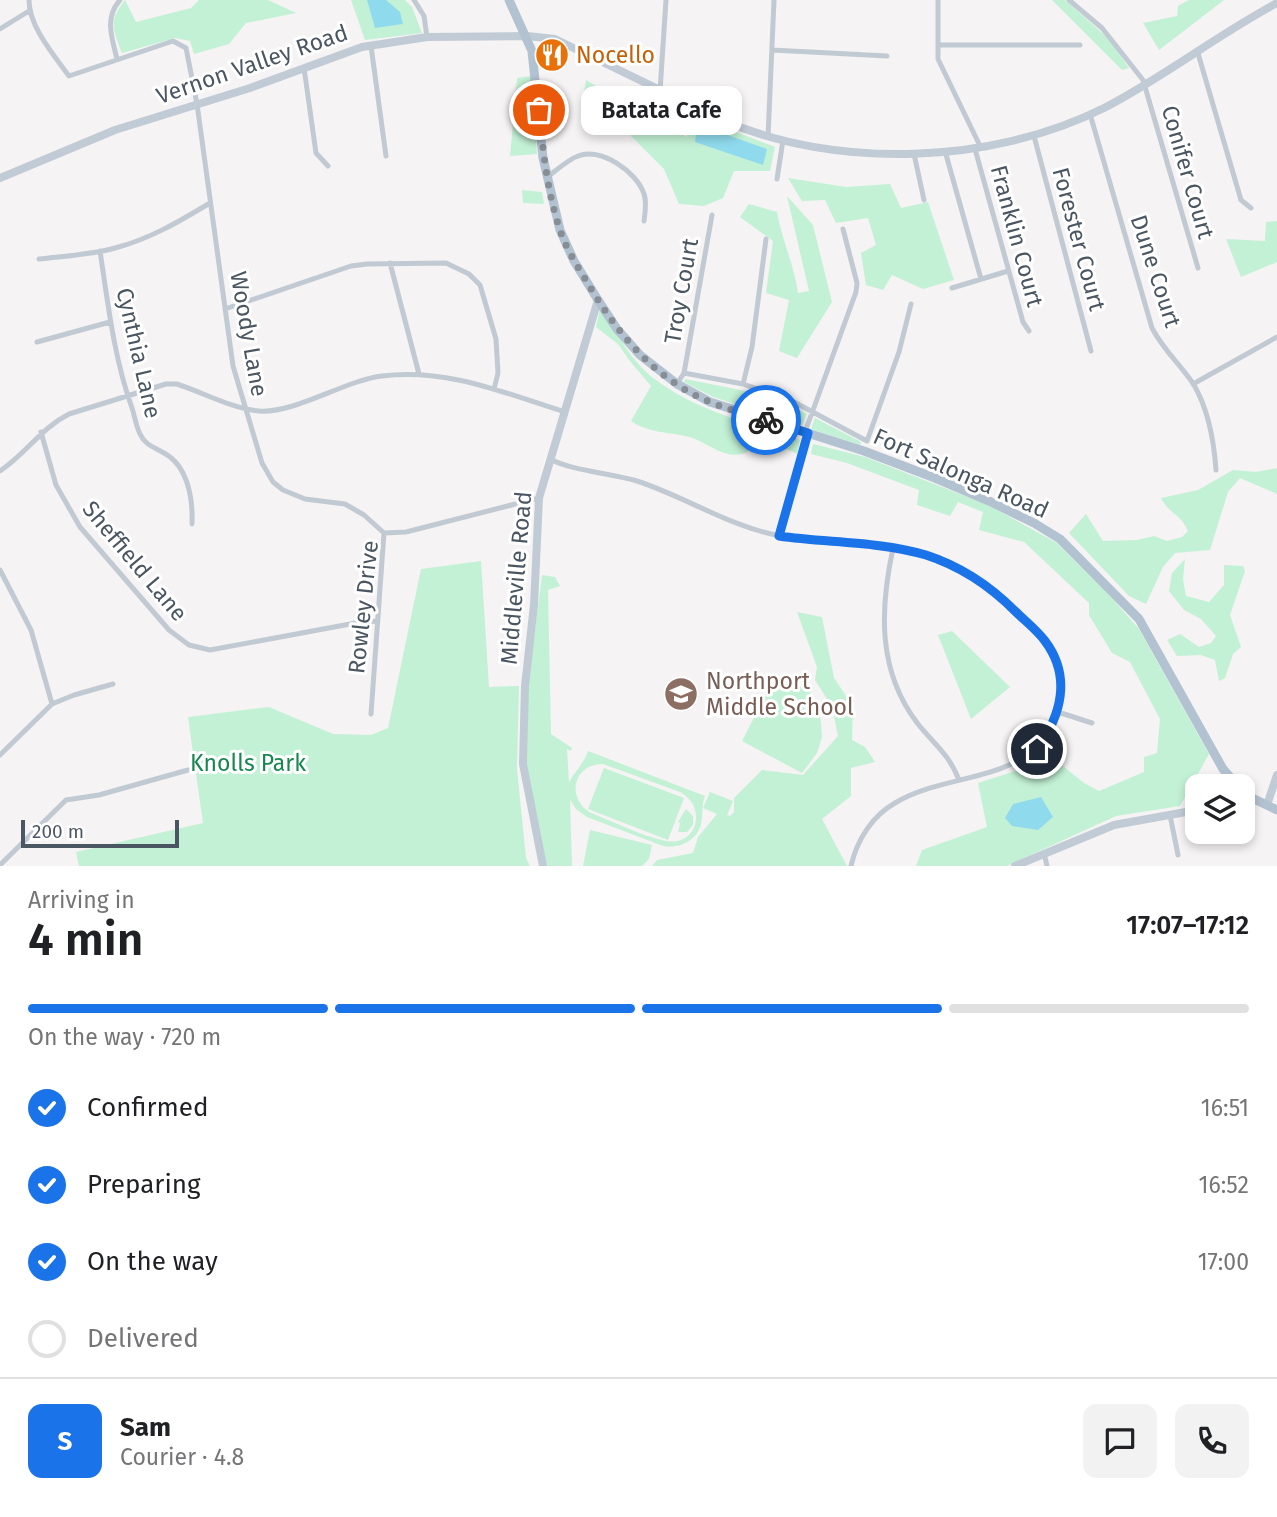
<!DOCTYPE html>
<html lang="en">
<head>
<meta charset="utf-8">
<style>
	:root { --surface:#fff; --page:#f2f2f2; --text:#202124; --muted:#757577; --line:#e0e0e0; --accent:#1a73e8 }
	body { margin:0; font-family:"Fira Sans",sans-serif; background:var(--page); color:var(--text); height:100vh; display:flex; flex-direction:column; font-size:26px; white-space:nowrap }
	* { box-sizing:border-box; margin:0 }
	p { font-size:23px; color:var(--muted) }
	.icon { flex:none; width:38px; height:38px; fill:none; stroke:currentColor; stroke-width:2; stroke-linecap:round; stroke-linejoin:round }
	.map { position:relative; height:866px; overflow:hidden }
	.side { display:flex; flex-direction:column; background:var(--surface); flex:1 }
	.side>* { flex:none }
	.controls { position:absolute; left:1185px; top:774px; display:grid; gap:14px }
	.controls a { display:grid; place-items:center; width:70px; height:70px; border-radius:14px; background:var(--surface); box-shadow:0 4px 10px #0003; font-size:35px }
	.scale { position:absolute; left:21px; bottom:18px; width:158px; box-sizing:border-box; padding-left:7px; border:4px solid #4a5661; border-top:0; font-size:19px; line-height:24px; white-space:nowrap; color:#4a5661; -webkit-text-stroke:5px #fff; paint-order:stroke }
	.pin { position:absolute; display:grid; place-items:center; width:60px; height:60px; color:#fff; margin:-30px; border:4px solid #fff; border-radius:50%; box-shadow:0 2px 7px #0007 }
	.courier { position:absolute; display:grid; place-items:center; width:70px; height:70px; margin:-35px; border:5px solid #1a73e8; border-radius:50%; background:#fff; color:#222; box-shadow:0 2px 9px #0007 }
	.bubble { position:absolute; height:49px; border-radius:14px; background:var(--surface); box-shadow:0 4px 10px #0003; font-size:23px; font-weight:600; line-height:49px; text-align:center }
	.overview em { font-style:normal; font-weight:600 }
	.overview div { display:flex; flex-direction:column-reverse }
	.overview { display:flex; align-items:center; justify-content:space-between; height:119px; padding:0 28px }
	h1 { font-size:46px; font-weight:600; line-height:52px }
	.bar { display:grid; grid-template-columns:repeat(4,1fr); gap:10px 7px; align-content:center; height:84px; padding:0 28px }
	.bar i { height:9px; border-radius:5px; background:var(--line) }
	.bar .active { background:var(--accent) }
	.bar p { grid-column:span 4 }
	.line { display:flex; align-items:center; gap:18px; padding:0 28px; border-top:2px solid var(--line) }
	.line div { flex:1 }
	.round { display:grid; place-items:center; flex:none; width:74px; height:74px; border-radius:14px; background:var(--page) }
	ol { padding:0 28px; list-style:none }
	li { display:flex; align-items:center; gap:21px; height:77px }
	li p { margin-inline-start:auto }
	li .icon { padding:7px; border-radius:50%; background:var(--accent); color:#fff; stroke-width:4 }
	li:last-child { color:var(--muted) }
	li i { width:38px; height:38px; border:4px solid var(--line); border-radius:50% }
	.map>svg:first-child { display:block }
	.green { fill:#c3f1d5; fill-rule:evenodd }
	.water { fill:#90daee }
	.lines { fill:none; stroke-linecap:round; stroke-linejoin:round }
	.street { stroke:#c1cad2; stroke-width:5 }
	.secondary { stroke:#c1cbd6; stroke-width:8 }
	.primary { stroke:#b3c2d1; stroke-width:9 }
	.done { stroke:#868d94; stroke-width:7; stroke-dasharray:0 12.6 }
	.route { stroke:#1a73e8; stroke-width:9 }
	.labels { text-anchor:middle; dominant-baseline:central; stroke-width:6; stroke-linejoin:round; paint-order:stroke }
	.food-label { font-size:23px; fill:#c56008; stroke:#fff; text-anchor:start }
	.street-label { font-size:23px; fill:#4a5661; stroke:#fff }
	.education-label { font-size:23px; fill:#785e54; stroke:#fff; text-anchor:start }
	.park-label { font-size:23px; fill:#17864f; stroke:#fff }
</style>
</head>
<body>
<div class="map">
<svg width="1277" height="866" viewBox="0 0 1277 866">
	<rect width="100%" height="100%" fill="#f5f3f3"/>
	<path class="green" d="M125,0L136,22L191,8L199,0H268L296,13L246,23L229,44L194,54L190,41L175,38L122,53C113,29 108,22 125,0Z
		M351,0H405L412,7L422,33L365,40Z
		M1052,0H1065L1109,39L1129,68L1122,70Z
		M1189,0H1224L1159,50L1143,23L1177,16L1178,6Z
		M532,76L537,154L510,156L517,78Z
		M586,80L603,90L607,104L629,116L635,109L687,137L689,114L775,147L770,171H734L723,198L704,206L679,204L664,169L628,133L582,106Z
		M788,178L846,187L890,184L901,208L928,202L954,280L923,289L892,275L883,290L866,285L861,253L876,245L868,218L836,223L825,200L802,201Z
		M522,190L542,192L544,204L523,203Z
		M787,196L813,225L832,302L797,358L779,351L789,300L766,293L773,241L740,217L749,204L777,212C782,240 794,265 798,293L809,291Z
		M1277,221V262L1241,277L1226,239L1265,241L1266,222Z
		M600,309C617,333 632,363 656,380C697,411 752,424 800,440L797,454L785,448L786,439L767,433C759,441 753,451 742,454C722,458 708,443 690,437C670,432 648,433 631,421L651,386L629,360L618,344L596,327Z
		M685,379L776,397L807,414L802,425L713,397L684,382Z
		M815,418L861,442L860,445L811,429Z
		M813,444L865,457L988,505L1057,543L1110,596L1139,629L1209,754L1180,806L1116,816L1007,866H916L922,850L987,827L978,783L1025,768L1043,750L1084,783L1099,791L1144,772V757L1157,753L1160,719L1130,662L1112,653L1089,615V603L1024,542L979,530L983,512L958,502L950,516L917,505L919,490L847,463L811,454Z
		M1277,468V494L1240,478L1228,492L1210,550L1175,553L1163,567L1146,604L1129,596L1069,533L1086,514L1103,541L1137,540L1154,536L1167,541L1182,537L1188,531C1180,513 1169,514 1161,498L1198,490L1233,470L1256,472Z
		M1185,559L1183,579L1186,596L1209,602L1224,585V565L1243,566L1245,571L1230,615L1241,647L1233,654L1225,678L1219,681L1215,660L1201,655L1177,656L1167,640L1180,634L1199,647L1211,643L1216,636L1201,619L1184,610L1169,591L1172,573Z
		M481,561L489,687L519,686L517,769L526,858L530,866H79L76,852L203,823L188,717L269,707L333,734L371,735L388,728L421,569Z
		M542,575L555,577L560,586L548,590L551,734L572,748L571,751L567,749L569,782C575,772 584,763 588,751L705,796C702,804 703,808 702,817C701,839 682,849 663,846L587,817L576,809L570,800L572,866H546L527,766L528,685ZM603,764L680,792C708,807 697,847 666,841C641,836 612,821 589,812C566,796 574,764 603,764Z
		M797,612L822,617L834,678L853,706L852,740L865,747L875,762L851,768V796L822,819L847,866H652L657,860L693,853L698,837L717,814L703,808L710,792L733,801L727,815L730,816L734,812V798L762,770L803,775L838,736L832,707L815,680L817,667Z
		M952,631L1010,687L971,719L938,635Z
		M776,675L809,691L820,711L822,737L817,753L802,773L742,741Z
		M604,768L684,798L668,840L588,809Z
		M686,809L693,816V825L687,832H678L680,823L678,822Z
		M590,830L652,845L649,859L642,866H583Z"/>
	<path class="water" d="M367,0H386L400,12L403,24L375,28Z
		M697,124L767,149L763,165L695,142Z
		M1041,797L1053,817L1038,830L1012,826L1005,818L1013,804Z"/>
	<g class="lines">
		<path class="street" d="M29,0C29,27 54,55 69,76L173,41L186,48L197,104L233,366L262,463L273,482L283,490L305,499L345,504L364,515L384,533
			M414,0L424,16L427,37
			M938,0V59L981,148
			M1069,0L1102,28L1143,80L1198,268
			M0,29L29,11
			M938,45H1080
			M371,46L386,156
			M772,50L887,56
			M1197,50L1241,200L1251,208
			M117,59C112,38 104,18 120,0
			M304,68L316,153L328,166
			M660,91L666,0
			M1090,114L1152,328C1164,351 1181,365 1194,385C1209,411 1214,441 1216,470
			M1034,136L1091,351
			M768,137L774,0
			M975,149L1023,322L1029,331
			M945,151L981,279
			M914,154L924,200
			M546,178C556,171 567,160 578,156C601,147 637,172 644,194C647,202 645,213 644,221
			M777,179L783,140
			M100,251C108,304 114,358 132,408C135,417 136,426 140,434C145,445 154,447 164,453C188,466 193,499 192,524
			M39,259C64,256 91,255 115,248C150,239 180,221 210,203
			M390,263L419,374
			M952,288L1008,271
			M225,309L351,266L367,264L446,263L469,274L480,285L496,339L498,373L494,389
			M37,342L110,322
			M684,373L712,215
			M677,384L684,373L743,384L769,393L794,402L867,441
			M743,384L752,347L766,239
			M1193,384L1277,337
			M41,432L56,485L80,527L169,630L189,645L210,650L361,622L378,621
			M805,432L856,292L857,283L843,229
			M867,441L899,352L911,304
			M550,459C572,471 611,473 637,481C686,497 728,526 780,536C806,541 832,542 859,543C919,546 972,569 1015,611C1029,624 1044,637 1053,655C1061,673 1064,698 1056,717C1028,786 950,770 895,803C872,816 857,840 851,866
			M0,471C26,454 41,428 69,414L166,384H177C202,392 233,409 259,411C294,414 346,380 382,376C448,368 504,393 565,412
			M779,536L808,433
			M893,548C880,609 877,671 918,724C934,744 949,754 959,780
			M0,570L31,630L52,704
			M1058,712L1092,723
			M371,714L384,533L406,532L539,498
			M0,755L52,704L74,695L113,684
			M1170,815L1178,855
			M1044,853L1047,866
			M0,865L66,800L99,795L188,770"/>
		<path class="secondary" d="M0,178L115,130L250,88L362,47L427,37L527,36L555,39L722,120C838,170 992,164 1104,108C1164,77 1217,35 1277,3
			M1242,802L1254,799
			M1267,805L1277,775
			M543,866L523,764L525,686L534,605L539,498L598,300
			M1015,866L1114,825L1197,810"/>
		<path class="primary" d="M509,0L532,51L543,158L560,230L574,261L598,300L617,329L640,355L677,384L710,402L864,451L935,478L989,501L1034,523L1060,539L1139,619L1223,769L1238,786
			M1242,790L1254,799L1277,810"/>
	</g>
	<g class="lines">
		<path class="done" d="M539,110C543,151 547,191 560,230C566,249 577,265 587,282C617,333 654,379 710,402C728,410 748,414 766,420"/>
		<path class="route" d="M766,420L808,433L779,536C827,543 878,541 926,555C960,566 990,586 1015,611C1025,621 1037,630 1045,641C1072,677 1061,716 1037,749"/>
	</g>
	<defs>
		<g id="restaurant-disc" transform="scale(1.75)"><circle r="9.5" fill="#e8710a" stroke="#fff"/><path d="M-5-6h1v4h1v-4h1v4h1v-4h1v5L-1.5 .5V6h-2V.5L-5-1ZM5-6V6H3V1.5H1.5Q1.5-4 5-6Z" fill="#fff"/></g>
		<g id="school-disc" transform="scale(1.75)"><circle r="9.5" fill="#8d6e63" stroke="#fff"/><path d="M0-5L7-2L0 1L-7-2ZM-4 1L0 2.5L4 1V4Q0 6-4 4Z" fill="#fff"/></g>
	</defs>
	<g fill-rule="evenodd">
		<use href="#restaurant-disc" x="552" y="55"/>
		<use href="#school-disc" x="681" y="694"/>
	</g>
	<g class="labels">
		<g class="food-label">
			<text x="576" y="55">Nocello</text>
		</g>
		<g class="street-label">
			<text transform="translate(252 64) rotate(-19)">Vernon Valley Road</text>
			<text transform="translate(1188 172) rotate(74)">Conifer Court</text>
			<text transform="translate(1017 236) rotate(75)">Franklin Court</text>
			<text transform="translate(1079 239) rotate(75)">Forester Court</text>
			<text transform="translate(1156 271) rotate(72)">Dune Court</text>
			<text transform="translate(681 291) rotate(-80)">Troy Court</text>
			<text transform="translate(249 334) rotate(80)">Woody Lane</text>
			<text transform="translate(139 353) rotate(77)">Cynthia Lane</text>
			<text transform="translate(961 473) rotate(24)">Fort Salonga Road</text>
			<text transform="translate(135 561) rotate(50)">Sheffield Lane</text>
			<text transform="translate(516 578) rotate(-85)">Middleville Road</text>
			<text transform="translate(363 607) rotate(-84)">Rowley Drive</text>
		</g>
		<g class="education-label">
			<text x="706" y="681">Northport<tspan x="706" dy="26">Middle School</tspan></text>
		</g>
		<g class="park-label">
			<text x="248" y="763">Knolls Park</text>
		</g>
	</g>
</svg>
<div class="controls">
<a><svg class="icon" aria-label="layers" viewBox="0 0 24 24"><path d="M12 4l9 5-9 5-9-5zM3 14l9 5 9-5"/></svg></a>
</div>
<div class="scale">200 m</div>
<div class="pin" style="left:539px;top:110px;background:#ea580c"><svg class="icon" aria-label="bag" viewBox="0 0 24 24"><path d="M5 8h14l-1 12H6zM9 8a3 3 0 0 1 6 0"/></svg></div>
<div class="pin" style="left:1037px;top:749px;background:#1f2937"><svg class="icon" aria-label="home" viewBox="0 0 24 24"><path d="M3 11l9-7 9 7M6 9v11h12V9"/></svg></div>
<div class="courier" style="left:766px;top:420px"><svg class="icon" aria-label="bike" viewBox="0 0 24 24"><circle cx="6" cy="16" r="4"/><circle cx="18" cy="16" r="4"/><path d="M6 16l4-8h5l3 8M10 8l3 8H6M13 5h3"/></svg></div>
<div class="bubble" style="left:581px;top:86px;width:161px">Batata Cafe</div>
</div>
<section class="side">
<div class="overview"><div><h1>4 min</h1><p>Arriving in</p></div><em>17:07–17:12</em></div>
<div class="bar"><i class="active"></i><i class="active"></i><i class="active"></i><i></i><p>On the way · 720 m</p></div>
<ol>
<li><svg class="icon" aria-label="check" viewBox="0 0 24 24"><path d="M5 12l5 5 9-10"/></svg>Confirmed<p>16:51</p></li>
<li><svg class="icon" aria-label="check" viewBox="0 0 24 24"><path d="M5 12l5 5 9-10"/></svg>Preparing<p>16:52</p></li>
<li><svg class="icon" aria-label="check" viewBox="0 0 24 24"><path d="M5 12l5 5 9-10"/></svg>On the way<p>17:00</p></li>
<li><i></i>Delivered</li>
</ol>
<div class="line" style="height:126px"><b class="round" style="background:var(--accent);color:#fff">S</b><div><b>Sam</b><p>Courier · 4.8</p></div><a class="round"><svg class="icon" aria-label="chat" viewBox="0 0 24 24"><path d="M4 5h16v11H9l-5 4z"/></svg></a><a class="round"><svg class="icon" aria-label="phone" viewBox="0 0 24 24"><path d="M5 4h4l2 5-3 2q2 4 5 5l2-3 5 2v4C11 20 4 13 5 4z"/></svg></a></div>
</section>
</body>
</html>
